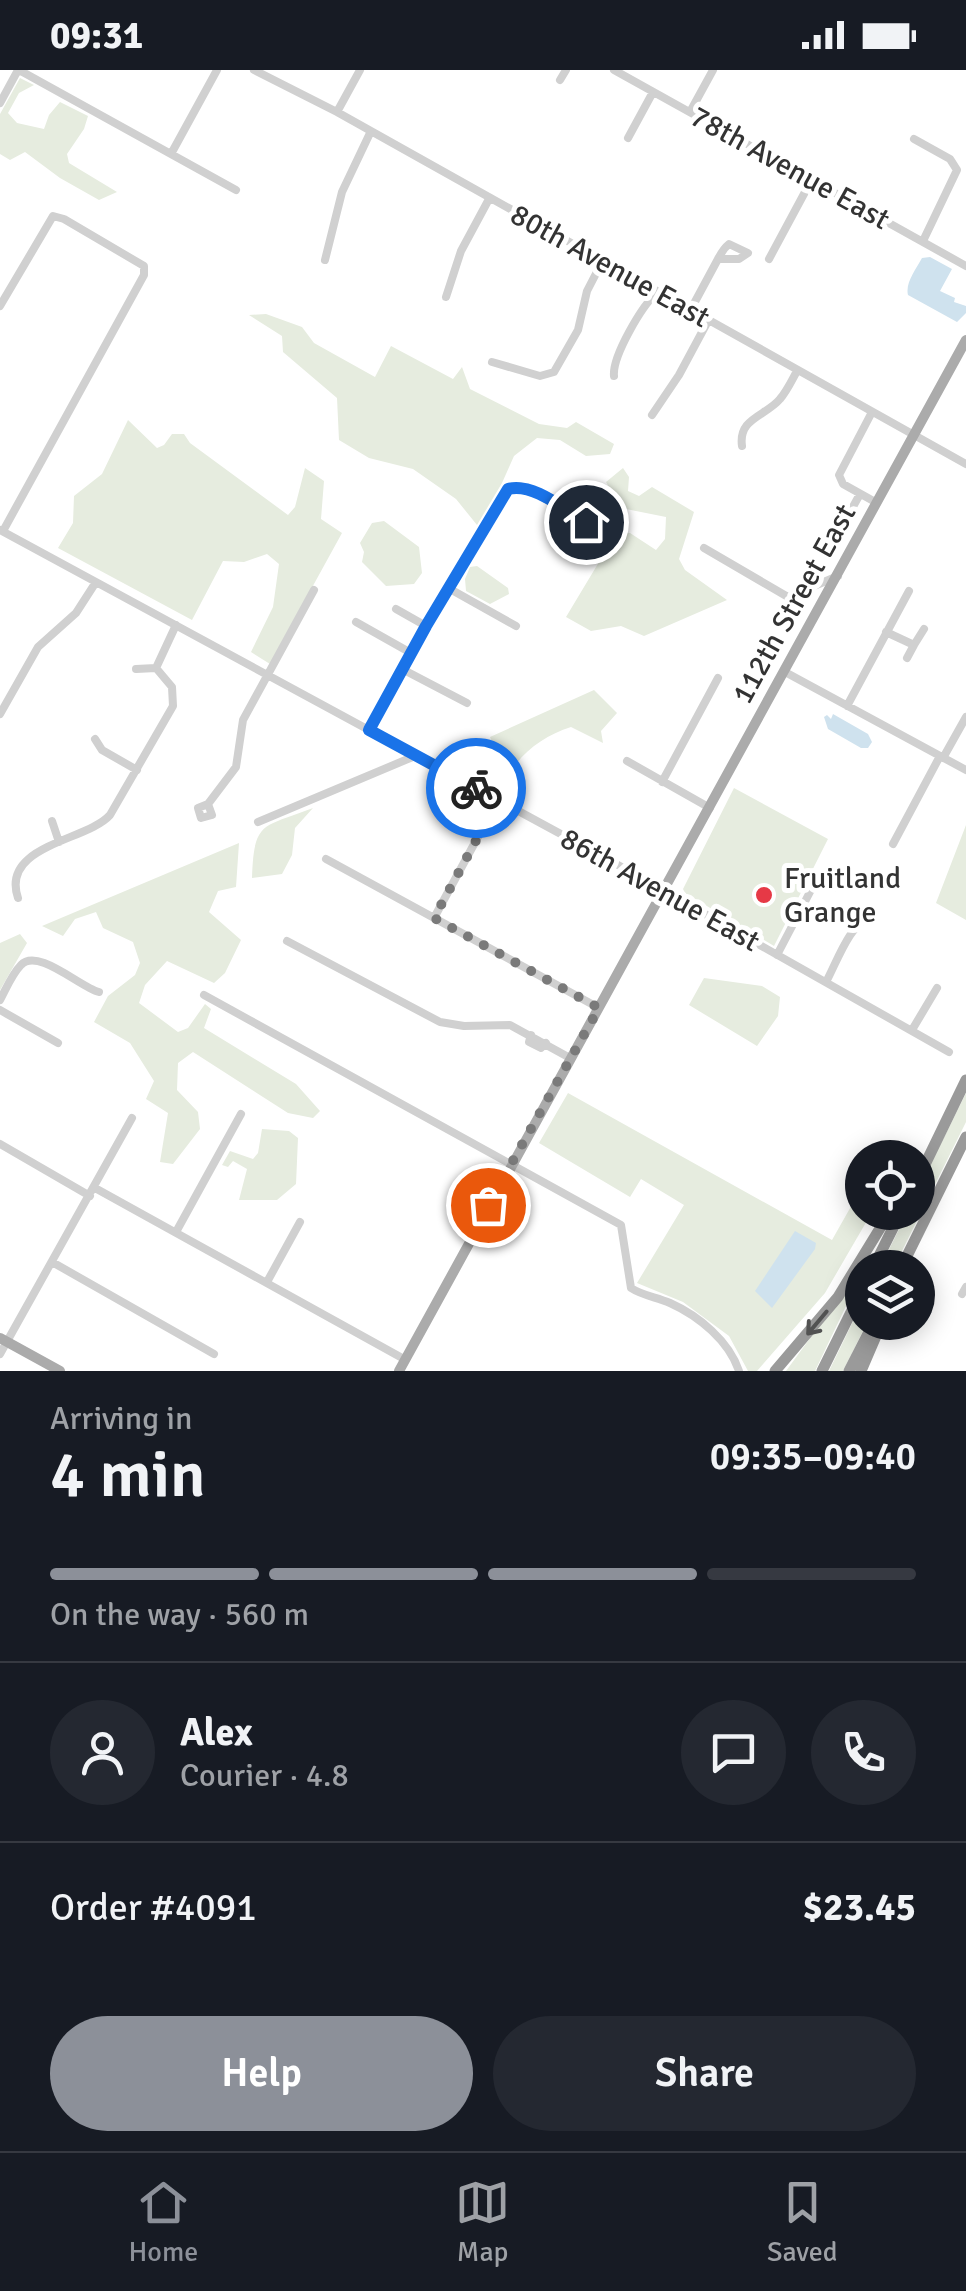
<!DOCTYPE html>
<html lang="en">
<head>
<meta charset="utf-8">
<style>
	:root { --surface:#171b24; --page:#242831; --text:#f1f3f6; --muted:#9ea1a6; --line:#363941; --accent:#8c9099 }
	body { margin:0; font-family:Signika,sans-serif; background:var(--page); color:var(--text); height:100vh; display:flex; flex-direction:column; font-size:38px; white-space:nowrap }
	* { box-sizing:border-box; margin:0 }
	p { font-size:32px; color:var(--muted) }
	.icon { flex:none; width:55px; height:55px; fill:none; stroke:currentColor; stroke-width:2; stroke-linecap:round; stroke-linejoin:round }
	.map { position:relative; height:1301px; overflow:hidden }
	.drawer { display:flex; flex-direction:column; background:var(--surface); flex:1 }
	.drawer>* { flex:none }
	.tools { position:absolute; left:845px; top:1070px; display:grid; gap:20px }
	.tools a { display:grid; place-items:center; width:90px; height:90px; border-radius:50%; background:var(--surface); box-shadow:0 5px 25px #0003; font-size:50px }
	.pin { position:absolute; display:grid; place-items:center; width:85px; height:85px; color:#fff; margin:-42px; border:5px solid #fff; border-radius:50%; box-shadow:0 2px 10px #0007 }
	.courier { position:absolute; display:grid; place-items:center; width:100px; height:100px; margin:-50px; border:8px solid #1a73e8; border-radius:50%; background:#fff; color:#222; box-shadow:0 2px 12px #0007 }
	.head em { font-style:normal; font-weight:600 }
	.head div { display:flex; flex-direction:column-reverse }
	.head { display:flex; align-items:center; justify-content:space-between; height:170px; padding:0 50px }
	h1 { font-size:65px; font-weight:600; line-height:75px }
	.bar { display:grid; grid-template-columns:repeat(4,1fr); gap:15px 10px; align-content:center; height:120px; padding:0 50px }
	.bar i { height:12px; border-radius:8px; background:var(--line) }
	.bar .active { background:var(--accent) }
	.bar p { grid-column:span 4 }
	.line { display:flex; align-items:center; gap:25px; padding:0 50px; border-top:2px solid var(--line) }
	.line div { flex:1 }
	.round { display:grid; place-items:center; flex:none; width:105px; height:105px; border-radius:52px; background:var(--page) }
	.cta { display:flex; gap:20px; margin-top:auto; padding:20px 50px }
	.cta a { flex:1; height:115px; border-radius:60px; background:var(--accent); color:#fff; font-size:40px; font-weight:600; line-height:115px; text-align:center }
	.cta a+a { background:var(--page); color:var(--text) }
	.status { display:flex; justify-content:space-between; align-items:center; height:70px; padding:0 50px; background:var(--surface); direction:ltr }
	.status svg { height:28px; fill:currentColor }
	.menu { display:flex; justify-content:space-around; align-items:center; height:140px; border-top:2px solid var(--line); background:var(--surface); font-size:28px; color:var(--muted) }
	.menu a { display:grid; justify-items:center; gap:5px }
	.menu .active { color:var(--accent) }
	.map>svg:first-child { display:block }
	.green { fill:#e6ecdf }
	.water { fill:#cfe2ee }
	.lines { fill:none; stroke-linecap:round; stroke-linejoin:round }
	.minor { stroke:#d0d0d0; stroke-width:8 }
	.major { stroke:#ababab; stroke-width:10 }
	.highway { stroke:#9a9a9a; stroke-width:11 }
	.oneway { stroke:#525252 }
	.done { stroke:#7a7a7a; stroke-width:10; stroke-dasharray:0 18 }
	.route { stroke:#1a73e8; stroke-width:12 }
	.poi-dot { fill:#e63946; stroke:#fff; stroke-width:4 }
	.labels { text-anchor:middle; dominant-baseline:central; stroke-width:10; stroke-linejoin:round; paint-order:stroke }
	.street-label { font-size:30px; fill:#333; stroke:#fff }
	.poi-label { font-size:30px; fill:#333; stroke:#fff; text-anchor:start }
</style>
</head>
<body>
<div class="status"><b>09:31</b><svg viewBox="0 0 49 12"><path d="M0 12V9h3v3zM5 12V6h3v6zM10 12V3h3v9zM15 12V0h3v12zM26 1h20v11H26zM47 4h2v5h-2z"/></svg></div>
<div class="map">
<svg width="966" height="1301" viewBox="0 0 966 1301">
	<rect width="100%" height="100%" fill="#fff"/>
	<path class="green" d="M20,8L34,15L19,23L8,43L17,53L44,59L49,45L60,32L88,46L84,59L67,84L69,93L117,122L99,130L60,108L25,82L10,90L0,84V44Z
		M266,244L302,257L314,273L375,307L391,276L453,309L462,297L470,319L539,354L567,358L576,352L614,374L610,384L586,386L560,370L537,368L514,386L502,413L477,455L456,429L413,399L369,388L339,370L337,328L283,282L282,266L249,245Z
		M128,350L157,378L164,375L172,364H184L190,373L288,445L295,437L305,398L324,411L321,449L342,463L270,594L251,582L273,537L279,494L267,484L244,492L223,491L192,550L58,478L73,453L74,426L102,404Z
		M623,398L629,407L628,421L639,426L652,417L694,442L679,489L685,500L727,530L644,566L621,556L591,561L566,547L617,462L630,463L656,480L665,469L666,447L621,438L606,412Z
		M384,451L419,477L422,503L414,514L386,516L362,492L364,482L360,473L372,453Z
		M477,496L508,518L509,524L490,534L466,521L465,509L470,497Z
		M594,620L617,643L601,661L603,673L571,657C540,667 513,688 502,720L440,685L457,678L467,679L476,696L498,685L490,667Z
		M734,718L828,769L774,876L685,823L683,819Z
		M313,738L295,758L292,785L282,804L252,808C254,750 262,758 313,738Z
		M966,755V850L936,833Z
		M239,773L236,817L218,821L209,842L241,870L225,903L214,913L167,891L145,915L139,933L178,962L188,958L205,934L211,939L204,958L296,1014L320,1041L313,1048L288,1043L193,982L178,993L177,1020L198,1042L200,1059L173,1094L160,1092L168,1043L146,1029L154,1011L130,973L94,952L108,926L135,905L140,893L133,872L103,858L96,842L75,849L63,866L42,856Z
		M20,864L27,873L0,920V873Z
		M704,908L762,916L780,927L778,946L757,976L689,935Z
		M568,1023L832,1170L862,1117V1142L872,1143L868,1149L825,1223L757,1301H748L729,1266L683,1232L637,1213L684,1135L641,1109L630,1127L539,1073Z
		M966,1023V1052L894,1197L880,1198L907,1143L918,1142V1120Z
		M262,1059L289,1061L298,1068L296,1114L277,1130H239L247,1099L233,1091L228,1097L222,1095L230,1081L253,1089L258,1083Z
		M869,1188L815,1301H786Z
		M862,1233V1252L867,1253L843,1301H829Z"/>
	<path class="water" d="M930,187L952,199L940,221L955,228L954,232L966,236V243L957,252L908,225C905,213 916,199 922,188Z
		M833,644L868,664L872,672L868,678H861L828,659L824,647L827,645L831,649Z
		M795,1161L816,1173L815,1179L772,1238L755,1221Z"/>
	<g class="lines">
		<path class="minor" d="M19,0L236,120
			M254,0L337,42L966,394
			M614,0L966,196
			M560,10L566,0
			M0,33L18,0
			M337,42L360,0
			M690,42L713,0
			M628,68L653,22
			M914,69L950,89L957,100L923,171
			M171,84L217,0
			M769,189L812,109
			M325,190L342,122L371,61
			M446,227L461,181L489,129
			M0,236L53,146L64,149L144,196V205L3,461
			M690,241L718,189C721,183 724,178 729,174L748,183L739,189H718
			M492,292L540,306L554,302L578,260L587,221L602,192
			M614,306C612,287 642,235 657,223
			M872,342L839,405L843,414L877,433
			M652,345L679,305L708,251
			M742,376C738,348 766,346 780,329C787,321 792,310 797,301
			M0,460L629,801L949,982
			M833,473L860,424
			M704,478L788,527L838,506
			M450,519L516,556
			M396,539L426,556
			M356,552L411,583
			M886,562L914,575L907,588
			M914,575L924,559
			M156,598L176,555
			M136,599L156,598
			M402,599L467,633
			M785,602L966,700
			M847,636L909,521
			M0,644L38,577L76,543L96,512
			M369,660L426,556L509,419L519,416L530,420L599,460
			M95,669L102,680L137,700
			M943,688L966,647
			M627,691L710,738
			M662,712L718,608
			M208,734L212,745L201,748L198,738L208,734L236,697L243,650L314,520
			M52,751L59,772
			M258,752L415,686
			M893,774L940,686
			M326,789L599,938
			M18,828C0,775 87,771 110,745L173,636L172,617L156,598
			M434,848L498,730
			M287,871L440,952L464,956L510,955L570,988
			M777,885L811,820L821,813L838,818
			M826,912C837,892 850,852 873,845
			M204,925L621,1155L631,1218C643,1226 657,1227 670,1233C699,1246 729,1271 739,1301
			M0,930C6,919 12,904 21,895C37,877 80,917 99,922
			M0,940L58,973
			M912,960L937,918
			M531,965L529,972L541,978L546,973
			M0,1074L90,1126
			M95,1118L404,1289
			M176,1162L241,1044
			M52,1192L214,1284
			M267,1212L300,1152
			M962,1224L966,1217
			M0,1284L132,1048"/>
		<path class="major" d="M0,1268L60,1301
			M399,1301L966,270"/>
		<path class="highway" d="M918,1109L966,1010
			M873,1198L901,1142
			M901,1198L966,1067
			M775,1301L838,1227L890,1142
			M822,1301L862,1220
			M849,1301L874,1252
			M861,1301L882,1252"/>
	</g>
	<defs><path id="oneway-shaft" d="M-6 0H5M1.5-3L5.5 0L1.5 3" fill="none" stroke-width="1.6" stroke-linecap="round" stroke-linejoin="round" transform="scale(2.5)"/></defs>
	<use class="oneway" href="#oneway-shaft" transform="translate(817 1253) rotate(130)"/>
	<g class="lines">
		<path class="done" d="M476,718L498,730L434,848L599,938L488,1135"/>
		<path class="route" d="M476,718L369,660L426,556L508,419C533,412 565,440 586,452"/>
	</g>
	<circle class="poi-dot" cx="764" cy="825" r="10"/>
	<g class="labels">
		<g class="street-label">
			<text transform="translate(790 98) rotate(29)">78th Avenue East</text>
			<text transform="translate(610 196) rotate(29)">80th Avenue East</text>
			<text transform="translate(794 534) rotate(-61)">112th Street East</text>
			<text transform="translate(660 820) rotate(29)">86th Avenue East</text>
		</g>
		<g class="poi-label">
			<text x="784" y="808">Fruitland<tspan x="784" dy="34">Grange</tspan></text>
		</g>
	</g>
</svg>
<div class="tools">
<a><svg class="icon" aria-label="locate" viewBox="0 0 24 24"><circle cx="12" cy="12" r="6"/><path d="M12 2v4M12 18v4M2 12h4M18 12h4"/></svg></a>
<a><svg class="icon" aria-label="layers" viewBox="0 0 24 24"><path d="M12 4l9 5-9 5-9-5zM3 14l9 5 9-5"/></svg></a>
</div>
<div class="pin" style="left:488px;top:1135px;background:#ea580c"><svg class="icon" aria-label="bag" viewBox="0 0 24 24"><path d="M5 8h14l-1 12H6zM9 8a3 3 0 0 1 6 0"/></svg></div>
<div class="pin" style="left:586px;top:452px;background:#1f2937"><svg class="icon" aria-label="home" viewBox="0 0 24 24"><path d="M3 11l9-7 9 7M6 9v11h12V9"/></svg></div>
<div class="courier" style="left:476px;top:718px"><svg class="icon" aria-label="bike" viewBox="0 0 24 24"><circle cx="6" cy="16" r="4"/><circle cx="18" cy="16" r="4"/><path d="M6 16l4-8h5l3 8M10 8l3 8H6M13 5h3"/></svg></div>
</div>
<section class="drawer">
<div class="head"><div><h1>4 min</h1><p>Arriving in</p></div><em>09:35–09:40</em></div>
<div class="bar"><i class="active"></i><i class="active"></i><i class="active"></i><i></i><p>On the way · 560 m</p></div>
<div class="line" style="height:180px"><a class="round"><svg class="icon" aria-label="person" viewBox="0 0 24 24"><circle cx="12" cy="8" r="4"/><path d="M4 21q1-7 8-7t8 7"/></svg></a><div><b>Alex</b><p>Courier · 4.8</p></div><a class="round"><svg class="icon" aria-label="chat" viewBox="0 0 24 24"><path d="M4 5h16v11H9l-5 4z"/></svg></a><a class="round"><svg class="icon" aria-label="phone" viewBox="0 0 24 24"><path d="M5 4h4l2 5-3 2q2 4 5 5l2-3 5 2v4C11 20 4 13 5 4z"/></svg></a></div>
<div class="line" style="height:130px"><div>Order #4091</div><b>$23.45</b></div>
<div class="cta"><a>Help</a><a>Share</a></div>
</section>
<nav class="menu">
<a class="active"><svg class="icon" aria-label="home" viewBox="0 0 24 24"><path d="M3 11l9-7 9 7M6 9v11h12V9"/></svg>Home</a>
<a><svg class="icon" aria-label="map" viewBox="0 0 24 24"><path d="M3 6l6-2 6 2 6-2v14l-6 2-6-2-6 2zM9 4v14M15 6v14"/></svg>Map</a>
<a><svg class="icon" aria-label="saved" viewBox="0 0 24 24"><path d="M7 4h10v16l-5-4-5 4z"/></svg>Saved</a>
</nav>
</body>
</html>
